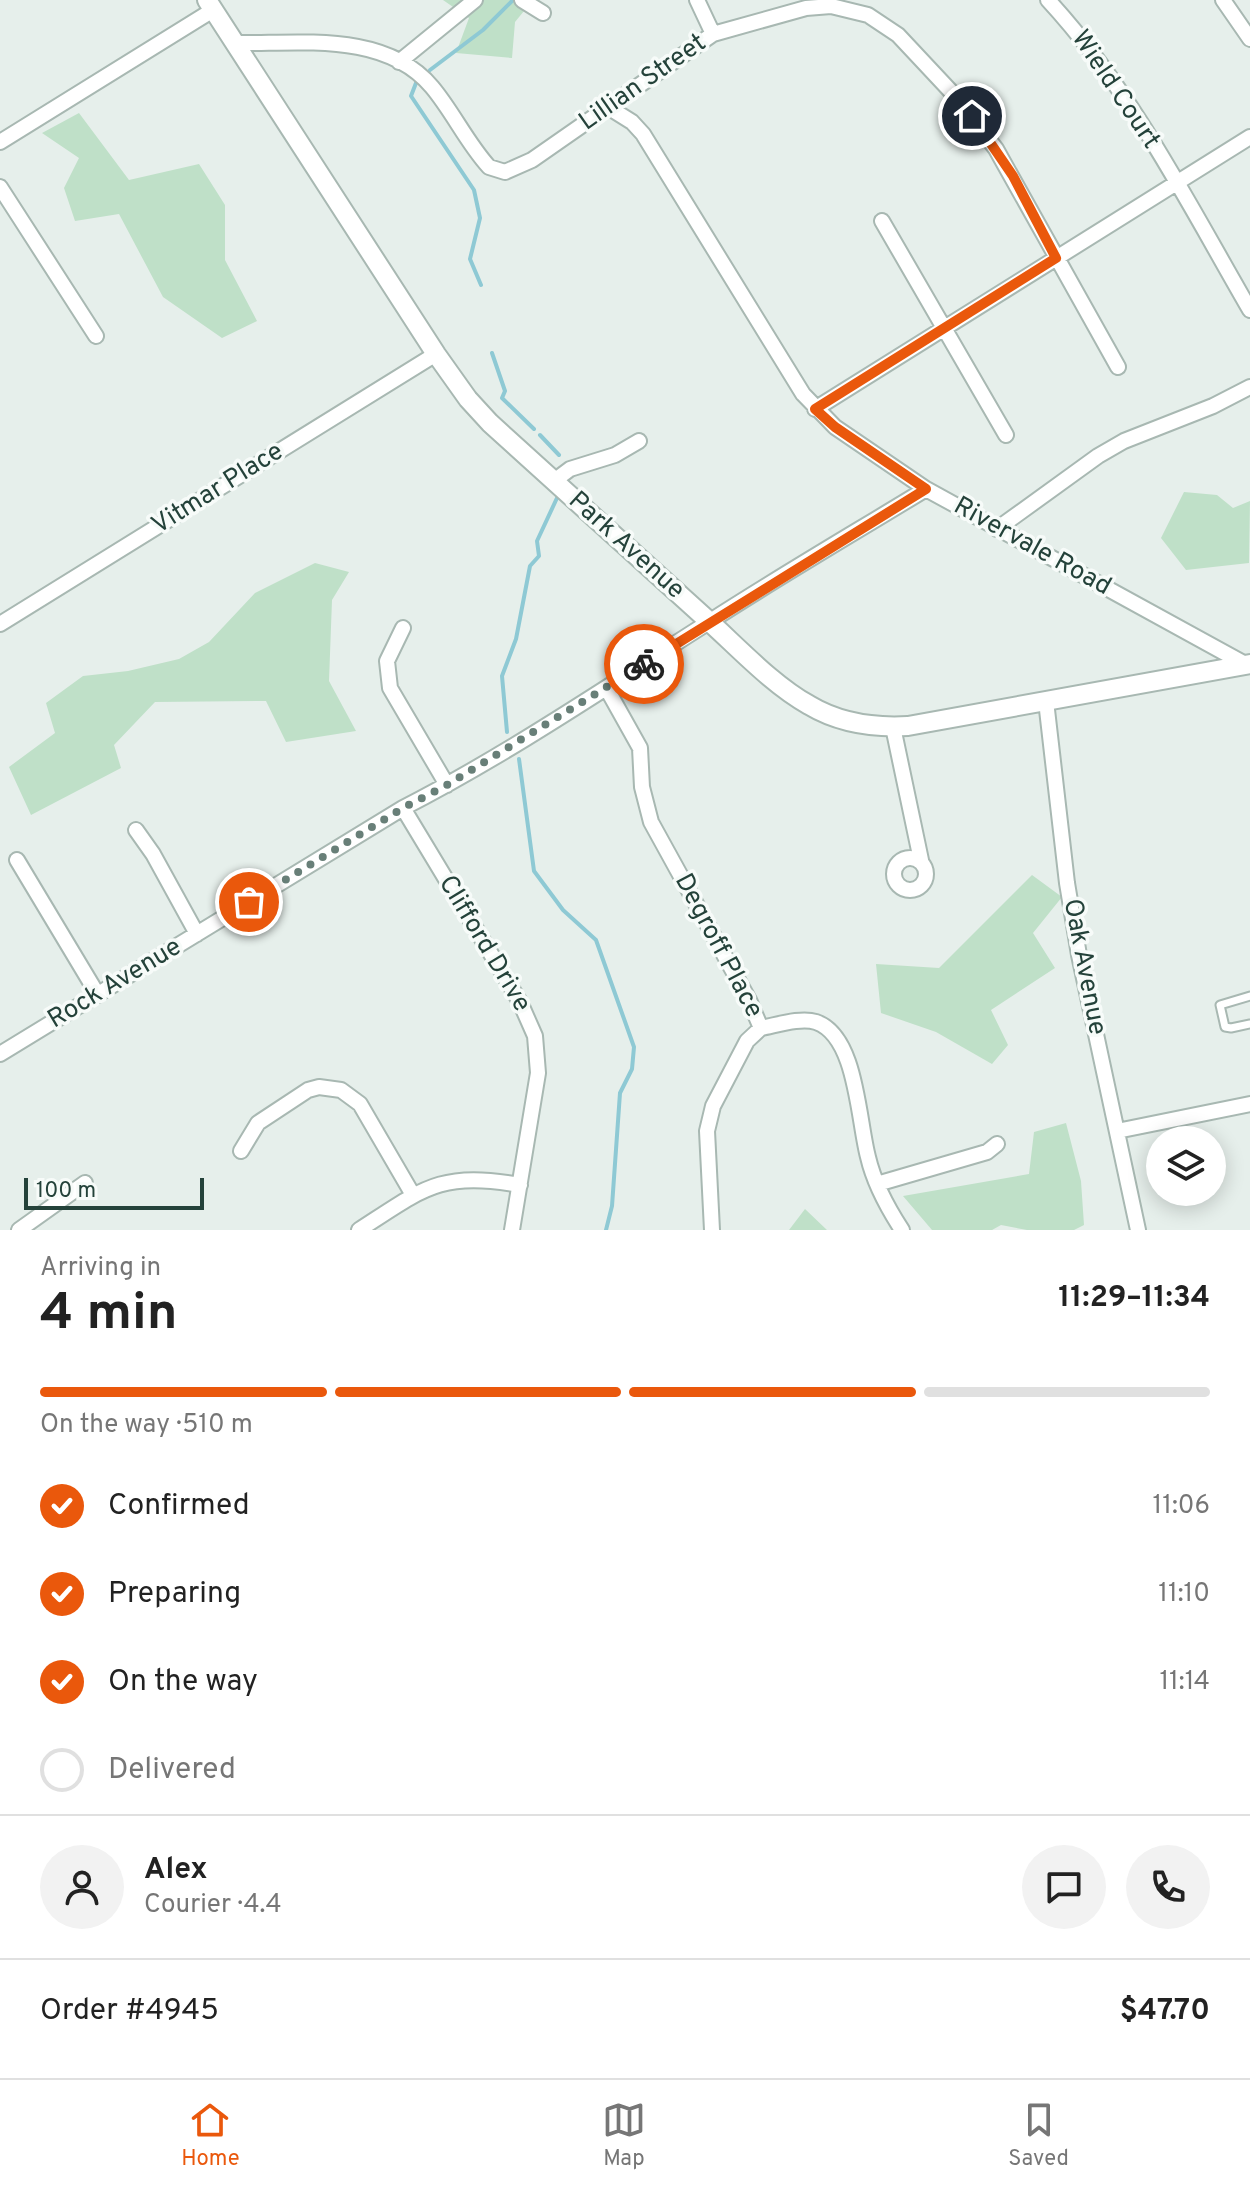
<!DOCTYPE html>
<html lang="en">
<head>
<meta charset="utf-8">
<style>
	:root { --surface:#fff; --page:#f2f2f2; --text:#222; --muted:#767676; --line:#e0e0e0; --accent:#ea580c }
	body { margin:0; font-family:Overpass,sans-serif; background:var(--page); color:var(--text); height:100vh; display:flex; flex-direction:column; font-size:30px; white-space:nowrap }
	* { box-sizing:border-box; margin:0 }
	p { font-size:26px; color:var(--muted) }
	.icon { flex:none; width:44px; height:44px; fill:none; stroke:currentColor; stroke-width:2; stroke-linecap:round; stroke-linejoin:round }
	.map { position:relative; height:1230px; overflow:hidden }
	.drawer { display:flex; flex-direction:column; background:var(--surface); flex:1 }
	.drawer>* { flex:none }
	.controls { position:absolute; left:1146px; top:1126px; display:grid; gap:16px }
	.controls a { display:grid; place-items:center; width:80px; height:80px; border-radius:50%; background:var(--surface); box-shadow:0 4px 20px #0003; font-size:40px }
	.scale { position:absolute; left:24px; bottom:20px; width:180px; box-sizing:border-box; padding-left:8px; border:4px solid #24423a; border-top:0; font-size:22px; line-height:28px; white-space:nowrap; color:#24423a; -webkit-text-stroke:6px #f7fbf9; paint-order:stroke }
	.pin { position:absolute; display:grid; place-items:center; width:68px; height:68px; color:#fff; margin:-34px; border:4px solid #fff; border-radius:50%; box-shadow:0 2px 8px #0007 }
	.courier { position:absolute; display:grid; place-items:center; width:80px; height:80px; margin:-40px; border:6px solid #ea580c; border-radius:50%; background:#fff; color:#222; box-shadow:0 2px 10px #0007 }
	.head em { font-style:normal; font-weight:700 }
	.head div { display:flex; flex-direction:column-reverse }
	.head { display:flex; align-items:center; justify-content:space-between; height:136px; padding:0 40px }
	h1 { font-size:52px; font-weight:700; line-height:60px }
	.bar { display:grid; grid-template-columns:repeat(4,1fr); gap:12px 8px; align-content:center; height:96px; padding:0 40px }
	.bar i { height:10px; border-radius:6px; background:var(--line) }
	.bar .selected { background:var(--accent) }
	.bar p { grid-column:span 4 }
	.line { display:flex; align-items:center; gap:20px; padding:0 40px; border-top:2px solid var(--line) }
	.line div { flex:1 }
	.round { display:grid; place-items:center; flex:none; width:84px; height:84px; border-radius:42px; background:var(--page) }
	ol { padding:0 40px; list-style:none }
	li { display:flex; align-items:center; gap:24px; height:88px }
	li p { margin-inline-start:auto }
	li .icon { padding:8px; border-radius:50%; background:var(--accent); color:#fff; stroke-width:4 }
	li:last-child { color:var(--muted) }
	li i { width:44px; height:44px; border:4px solid var(--line); border-radius:50% }
	.menu { display:flex; justify-content:space-around; align-items:center; height:112px; border-top:2px solid var(--line); background:var(--surface); font-size:22px; color:var(--muted) }
	.menu a { display:grid; justify-items:center; gap:4px }
	.menu .selected { color:var(--accent) }
	.map>svg:first-child { display:block }
	.green { fill:#bfe0c8 }
	.lines { fill:none; stroke-linecap:round; stroke-linejoin:round }
	.stream { stroke:#8ec9d4; stroke-width:4 }
	.service-casing { stroke:#a8b8b2; stroke-width:11 }
	.minor-casing { stroke:#a8b8b2; stroke-width:18 }
	.tertiary-casing { stroke:#a8b8b2; stroke-width:22 }
	.service { stroke:#fff; stroke-width:7 }
	.minor { stroke:#fff; stroke-width:14 }
	.tertiary { stroke:#fff; stroke-width:18 }
	.done { stroke:#687f78; stroke-width:8; stroke-dasharray:0 14.4 }
	.route { stroke:#ea580c; stroke-width:10 }
	.labels { text-anchor:middle; dominant-baseline:central; stroke-width:7; stroke-linejoin:round; paint-order:stroke }
	.street-label { font-size:26px; fill:#24423a; stroke:#f7fbf9 }
</style>
</head>
<body>
<div class="map">
<svg width="1250" height="1230" viewBox="0 0 1250 1230">
	<rect width="100%" height="100%" fill="#e6efeb"/>
	<path class="green" d="M443,0H533L515,22L512,58L456,53L469,18Z
		M79,113L129,180L199,164L225,205V260L257,321L222,338L163,297L119,214L75,221L64,188L79,158L42,133Z
		M1184,492L1217,495L1233,508L1250,501L1249,563L1186,570L1161,538Z
		M315,563L349,572L332,600L329,681L356,731L286,742L266,701L155,702L114,745L121,768L31,815L9,767L55,733L46,703L83,676L128,671L179,659L209,642L255,593Z
		M1032,875L1062,897L1033,933L1055,968L991,1010L1008,1045L992,1064L936,1032L881,1013L876,964L939,968Z
		M1066,1123L1081,1181L1084,1225L1074,1230H1027L1001,1225L992,1230H932L903,1196L1029,1174L1034,1132Z
		M805,1209L827,1230H789Z"/>
	<g class="lines">
		<path class="stream" d="M430,70L483,30L513,0
			M416,83L411,96L474,190L480,218L470,259L481,285
			M492,353L505,391L502,398L534,429
			M540,435L559,455
			M507,732L502,676L516,639L530,566L539,556L537,541L557,498
			M519,759L534,871L563,910L596,940L634,1047L632,1069L620,1093L612,1206L606,1230"/>
		<g class="service-casing">
			<path id="service" d="M1250,996L1220,1005L1225,1027L1231,1028L1250,1024"/>
		</g>
		<g class="minor-casing">
			<path id="minor" d="M522,0L543,13
				M697,0L713,34
				M1048,0C1132,91 1188,203 1250,310
				M1223,0L1250,39
				M235,43C300,44 385,31 432,87C453,112 467,143 489,167L505,172L532,160L713,34L806,8L831,6L868,15L898,35L957,98L996,149L1118,367
				M399,62L475,0
				M608,107L632,122L643,134L803,394L835,427L926,489L1245,664
				M0,142L213,10
				M0,187L96,336
				M882,221L1006,435
				M815,409L1250,137
				M554,481L570,469L615,455L639,441
				M997,529L1098,456L1124,441L1213,406L1250,387
				M0,624L436,354
				M403,628L387,661L390,688L447,785
				M607,689L640,748L642,787L651,822L749,1000L761,1028
				M1046,701L1067,883L1079,955L1138,1230
				M893,727L921,860
				M403,808L520,1002L535,1036L538,1073L512,1230
				M136,830L153,854L197,934
				M894 874a16 16 0 1 1 32 0a16 16 0 1 1-32 0Z
				M17,860L98,995
				M761,1028C777,1025 801,1017 816,1022C857,1036 858,1120 868,1157C874,1183 887,1207 902,1230
				M0,1054L403,808C510,753 608,686 709,622C780,576 854,533 926,489
				M1117,1131L1250,1104
				M241,1151L258,1123L308,1090L319,1087L341,1090L360,1104L413,1195
				M877,1184L987,1152L997,1144
				M19,1230L85,1183
				M359,1230C424,1188 440,1171 520,1185
				M712,1230L707,1131L713,1106L747,1041L761,1028"/>
		</g>
		<g class="tertiary-casing">
			<path id="tertiary" d="M207,0L436,354L468,399L490,423C561,487 632,551 702,615C735,644 771,684 809,705C839,723 873,728 908,726L1250,664"/>
		</g>
		<use href="#service" class="service"/>
		<use href="#minor" class="minor"/>
		<use href="#tertiary" class="tertiary"/>
	</g>
	<g class="lines">
		<path class="done" d="M249,902L403,808L447,785L644,664"/>
		<path class="route" d="M644,664L926,489L835,427L815,409L1056,258L1013,176L972,116"/>
	</g>
	<g class="labels">
		<g class="street-label">
			<text transform="translate(643 83) rotate(-35)">Lillian Street</text>
			<text transform="translate(1115 90) rotate(56)">Wield Court</text>
			<text transform="translate(218 489) rotate(-32)">Vitmar Place</text>
			<text transform="translate(626 546) rotate(42)">Park Avenue</text>
			<text transform="translate(1032 547) rotate(29)">Rivervale Road</text>
			<text transform="translate(484 944) rotate(59)">Clifford Drive</text>
			<text transform="translate(718 946) rotate(62)">Degroff Place</text>
			<text transform="translate(1084 967) rotate(79)">Oak Avenue</text>
			<text transform="translate(115 984) rotate(-31)">Rock Avenue</text>
		</g>
	</g>
</svg>
<div class="controls">
<a><svg class="icon" aria-label="layers" viewBox="0 0 24 24"><path d="M12 4l9 5-9 5-9-5zM3 14l9 5 9-5"/></svg></a>
</div>
<div class="scale">100 m</div>
<div class="pin" style="left:249px;top:902px;background:#ea580c"><svg class="icon" aria-label="bag" viewBox="0 0 24 24"><path d="M5 8h14l-1 12H6zM9 8a3 3 0 0 1 6 0"/></svg></div>
<div class="pin" style="left:972px;top:116px;background:#1f2937"><svg class="icon" aria-label="home" viewBox="0 0 24 24"><path d="M3 11l9-7 9 7M6 9v11h12V9"/></svg></div>
<div class="courier" style="left:644px;top:664px"><svg class="icon" aria-label="bike" viewBox="0 0 24 24"><circle cx="6" cy="16" r="4"/><circle cx="18" cy="16" r="4"/><path d="M6 16l4-8h5l3 8M10 8l3 8H6M13 5h3"/></svg></div>
</div>
<section class="drawer">
<div class="head"><div><h1>4 min</h1><p>Arriving in</p></div><em>11:29–11:34</em></div>
<div class="bar"><i class="selected"></i><i class="selected"></i><i class="selected"></i><i></i><p>On the way · 510 m</p></div>
<ol>
<li><svg class="icon" aria-label="check" viewBox="0 0 24 24"><path d="M5 12l5 5 9-10"/></svg>Confirmed<p>11:06</p></li>
<li><svg class="icon" aria-label="check" viewBox="0 0 24 24"><path d="M5 12l5 5 9-10"/></svg>Preparing<p>11:10</p></li>
<li><svg class="icon" aria-label="check" viewBox="0 0 24 24"><path d="M5 12l5 5 9-10"/></svg>On the way<p>11:14</p></li>
<li><i></i>Delivered</li>
</ol>
<div class="line" style="height:144px"><a class="round"><svg class="icon" aria-label="person" viewBox="0 0 24 24"><circle cx="12" cy="8" r="4"/><path d="M4 21q1-7 8-7t8 7"/></svg></a><div><b>Alex</b><p>Courier · 4.4</p></div><a class="round"><svg class="icon" aria-label="chat" viewBox="0 0 24 24"><path d="M4 5h16v11H9l-5 4z"/></svg></a><a class="round"><svg class="icon" aria-label="phone" viewBox="0 0 24 24"><path d="M5 4h4l2 5-3 2q2 4 5 5l2-3 5 2v4C11 20 4 13 5 4z"/></svg></a></div>
<div class="line" style="height:104px"><div>Order #4945</div><b>$47.70</b></div>
</section>
<nav class="menu">
<a class="selected"><svg class="icon" aria-label="home" viewBox="0 0 24 24"><path d="M3 11l9-7 9 7M6 9v11h12V9"/></svg>Home</a>
<a><svg class="icon" aria-label="map" viewBox="0 0 24 24"><path d="M3 6l6-2 6 2 6-2v14l-6 2-6-2-6 2zM9 4v14M15 6v14"/></svg>Map</a>
<a><svg class="icon" aria-label="saved" viewBox="0 0 24 24"><path d="M7 4h10v16l-5-4-5 4z"/></svg>Saved</a>
</nav>
</body>
</html>
